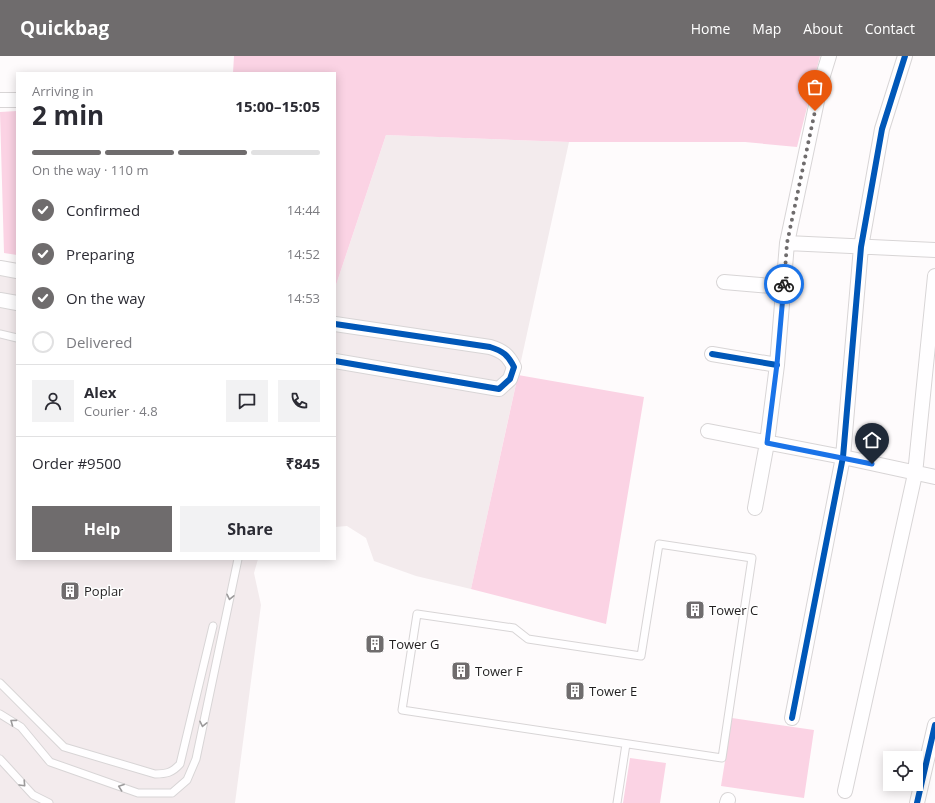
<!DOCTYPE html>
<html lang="en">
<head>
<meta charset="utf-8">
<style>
	:root { --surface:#fff; --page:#f2f2f3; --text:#2b2b33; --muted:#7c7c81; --line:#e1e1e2; --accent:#6f6c6d }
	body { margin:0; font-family:"Open Sans",sans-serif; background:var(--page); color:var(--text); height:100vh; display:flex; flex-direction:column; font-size:15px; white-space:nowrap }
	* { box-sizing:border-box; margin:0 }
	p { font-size:13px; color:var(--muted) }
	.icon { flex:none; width:22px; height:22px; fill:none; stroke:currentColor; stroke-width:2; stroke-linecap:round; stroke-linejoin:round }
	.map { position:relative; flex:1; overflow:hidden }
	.panel { position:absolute; left:16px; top:16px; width:320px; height:488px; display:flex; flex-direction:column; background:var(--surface); border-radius:0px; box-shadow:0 2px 10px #0003 }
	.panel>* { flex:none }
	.controls { position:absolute; left:883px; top:695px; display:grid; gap:8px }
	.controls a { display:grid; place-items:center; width:40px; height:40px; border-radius:0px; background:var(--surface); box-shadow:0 2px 10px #0003; font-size:20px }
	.pin { position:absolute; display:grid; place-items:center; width:34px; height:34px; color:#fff; margin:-41px -17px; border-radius:50% 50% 50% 0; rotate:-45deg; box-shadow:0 0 4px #0007 }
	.pin .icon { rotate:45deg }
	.courier { position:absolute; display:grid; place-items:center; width:40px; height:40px; margin:-20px; border:3px solid #1a73e8; border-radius:50%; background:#fff; color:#222; box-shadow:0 1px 5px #0007 }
	.headline em { font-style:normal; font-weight:700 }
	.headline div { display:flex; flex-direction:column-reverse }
	.headline { display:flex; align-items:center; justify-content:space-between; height:68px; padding:0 16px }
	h1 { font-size:26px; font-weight:700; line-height:30px }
	.bar { display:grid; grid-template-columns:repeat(4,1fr); gap:6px 4px; align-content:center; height:48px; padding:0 16px }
	.bar i { height:5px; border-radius:3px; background:var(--line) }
	.bar .on { background:var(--accent) }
	.bar p { grid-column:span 4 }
	.line { display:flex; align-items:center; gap:10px; padding:0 16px; border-top:1px solid var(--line) }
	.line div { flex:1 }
	.round { display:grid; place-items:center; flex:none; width:42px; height:42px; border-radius:0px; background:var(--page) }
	ol { padding:0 16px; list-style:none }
	li { display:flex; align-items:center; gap:12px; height:44px }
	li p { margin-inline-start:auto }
	li .icon { padding:4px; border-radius:50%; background:var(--accent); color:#fff; stroke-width:4 }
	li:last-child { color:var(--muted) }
	li i { width:22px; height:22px; border:2px solid var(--line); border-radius:50% }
	.button { display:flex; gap:8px; margin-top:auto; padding:8px 16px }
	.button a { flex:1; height:46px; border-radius:0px; background:var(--accent); color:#fff; font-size:16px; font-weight:700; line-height:46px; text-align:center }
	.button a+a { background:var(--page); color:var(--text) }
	header { display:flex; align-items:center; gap:24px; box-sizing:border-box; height:56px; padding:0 20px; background:var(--accent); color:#fff }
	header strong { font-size:19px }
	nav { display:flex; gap:22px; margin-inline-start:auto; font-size:14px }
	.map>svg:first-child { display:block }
	.built { fill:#f3ebed }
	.green { fill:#fbd3e4 }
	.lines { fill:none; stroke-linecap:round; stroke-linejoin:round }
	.lane-casing { stroke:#d8d5d6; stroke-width:9 }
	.street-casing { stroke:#d8d5d6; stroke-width:16 }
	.lane { stroke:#fffeff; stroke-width:7 }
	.street { stroke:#fffeff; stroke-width:14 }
	.cycleway-casing { stroke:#fff; stroke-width:8 }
	.cycleway { stroke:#0057b8; stroke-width:6 }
	.oneway { stroke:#9c9a9b }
	.done { stroke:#6f6c6d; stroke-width:4; stroke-dasharray:0 7.2 }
	.route { stroke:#1a73e8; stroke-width:5 }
	.labels { text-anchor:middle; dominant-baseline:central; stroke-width:3; stroke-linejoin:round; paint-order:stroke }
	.poi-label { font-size:13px; fill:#221f20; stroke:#fff; text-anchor:start }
</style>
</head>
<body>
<header>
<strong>Quickbag</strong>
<nav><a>Home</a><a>Map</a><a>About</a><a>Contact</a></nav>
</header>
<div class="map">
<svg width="935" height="747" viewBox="0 0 935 747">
	<rect width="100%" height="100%" fill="#fefbfc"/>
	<path class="built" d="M386,79L569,86L471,533L416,520L374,505L366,482L347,470L335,471V232Z
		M0,217L17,221V503H258L254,517L261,549L235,747H0Z"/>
	<path class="green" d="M234,0H820L797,91L745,86H569L386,79L335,232V17H233Z
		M17,55V199L4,197L0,56Z
		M518,319L644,341L606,568L471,533Z
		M732,662L814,674L804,742L721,730Z
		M630,702L666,707L660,747H623Z"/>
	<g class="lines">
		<g class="lane-casing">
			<path id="lane" d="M0,278L17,282
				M659,488L752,502L722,702L402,654L417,558L514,572L528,583L641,600Z
				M0,627L64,691L155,718C166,718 172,717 180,708L213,570
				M0,658L21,671L50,706L138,737H172L187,724L196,703L238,503
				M0,703L33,739L49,747
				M617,747L626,688"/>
		</g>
		<g class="street-casing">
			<path id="street" d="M0,44H17
				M787,187L935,194
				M0,212L17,215
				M724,226L783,231
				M0,244L17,247
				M335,268L490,291C503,295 508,299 514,311L510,323L499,333L335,305
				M712,298L777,309
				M708,375L843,401L935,421
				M755,452L767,387L777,309L787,187L821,26L829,0
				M792,662L843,401L861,191L882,73L905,0
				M845,735L915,418L935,220
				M727,747L728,744
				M917,747L935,669"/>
		</g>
		<use href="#lane" class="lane"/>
		<use href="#street" class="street"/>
		<g class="cycleway-casing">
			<path id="cycleway" d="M335,268L490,291C503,295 508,299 514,311L510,323L499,333L335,305
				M712,298L777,309
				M792,662L843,401L861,191L882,73L905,0
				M917,747L935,669"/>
		</g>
		<use href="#cycleway" class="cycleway"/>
	</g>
	<defs><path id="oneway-chevron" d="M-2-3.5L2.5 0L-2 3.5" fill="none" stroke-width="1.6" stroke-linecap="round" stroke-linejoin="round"/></defs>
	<g class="oneway">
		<use href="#oneway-chevron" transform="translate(230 541) rotate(102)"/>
		<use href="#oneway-chevron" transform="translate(13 666) rotate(-144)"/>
		<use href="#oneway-chevron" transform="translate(203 668) rotate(102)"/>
		<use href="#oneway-chevron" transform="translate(23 728) rotate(47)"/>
		<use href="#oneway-chevron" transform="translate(121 731) rotate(-160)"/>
	</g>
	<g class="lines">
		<path class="done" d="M784,228L787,187L815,55"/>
		<path class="route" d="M784,228L777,308L767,387L872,408"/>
	</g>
	<defs>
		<g id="building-square" transform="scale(1)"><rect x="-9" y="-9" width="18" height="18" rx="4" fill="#6f6c6d" stroke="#fff"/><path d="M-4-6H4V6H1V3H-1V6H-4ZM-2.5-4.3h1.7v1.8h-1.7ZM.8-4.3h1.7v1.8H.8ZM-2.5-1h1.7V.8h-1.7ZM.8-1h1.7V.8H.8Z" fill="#fff"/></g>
	</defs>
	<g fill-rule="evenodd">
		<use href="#building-square" x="70" y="535"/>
		<use href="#building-square" x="695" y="554"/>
		<use href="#building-square" x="375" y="588"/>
		<use href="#building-square" x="461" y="615"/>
		<use href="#building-square" x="575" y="635"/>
	</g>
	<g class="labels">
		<g class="poi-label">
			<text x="84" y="535">Poplar</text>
			<text x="709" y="554">Tower C</text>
			<text x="389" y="588">Tower G</text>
			<text x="475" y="615">Tower F</text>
			<text x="589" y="635">Tower E</text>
		</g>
	</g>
</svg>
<div class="controls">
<a><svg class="icon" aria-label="locate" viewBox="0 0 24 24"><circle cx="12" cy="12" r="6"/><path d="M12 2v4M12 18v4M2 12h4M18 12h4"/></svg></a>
</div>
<div class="pin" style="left:815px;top:55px;background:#ea580c"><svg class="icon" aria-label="bag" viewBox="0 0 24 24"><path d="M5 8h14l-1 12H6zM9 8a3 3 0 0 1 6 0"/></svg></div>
<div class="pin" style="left:872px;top:408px;background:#1f2937"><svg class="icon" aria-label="home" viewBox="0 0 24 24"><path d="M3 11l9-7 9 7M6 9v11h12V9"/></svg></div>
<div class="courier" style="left:784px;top:228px"><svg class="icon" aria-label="bike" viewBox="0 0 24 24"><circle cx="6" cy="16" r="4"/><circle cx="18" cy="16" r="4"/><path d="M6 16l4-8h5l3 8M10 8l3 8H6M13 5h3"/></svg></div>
<section class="panel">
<div class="headline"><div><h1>2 min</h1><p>Arriving in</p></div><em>15:00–15:05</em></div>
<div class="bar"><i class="on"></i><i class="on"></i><i class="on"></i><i></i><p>On the way · 110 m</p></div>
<ol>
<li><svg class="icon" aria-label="check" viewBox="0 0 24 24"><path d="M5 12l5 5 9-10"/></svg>Confirmed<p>14:44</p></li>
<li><svg class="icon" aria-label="check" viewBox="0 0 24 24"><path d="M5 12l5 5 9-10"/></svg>Preparing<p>14:52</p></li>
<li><svg class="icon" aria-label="check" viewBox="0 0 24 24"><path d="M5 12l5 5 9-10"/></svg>On the way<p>14:53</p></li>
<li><i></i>Delivered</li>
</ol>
<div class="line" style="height:72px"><a class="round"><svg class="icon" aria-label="person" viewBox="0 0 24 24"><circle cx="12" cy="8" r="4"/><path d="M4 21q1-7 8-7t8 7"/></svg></a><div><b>Alex</b><p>Courier · 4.8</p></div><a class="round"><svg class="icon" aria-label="chat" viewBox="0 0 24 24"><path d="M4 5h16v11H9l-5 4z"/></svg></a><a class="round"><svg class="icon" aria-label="phone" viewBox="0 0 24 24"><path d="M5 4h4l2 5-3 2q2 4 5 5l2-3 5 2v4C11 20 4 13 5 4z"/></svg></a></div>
<div class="line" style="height:52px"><div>Order #9500</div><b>₹845</b></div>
<div class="button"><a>Help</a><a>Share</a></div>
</section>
</div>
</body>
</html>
